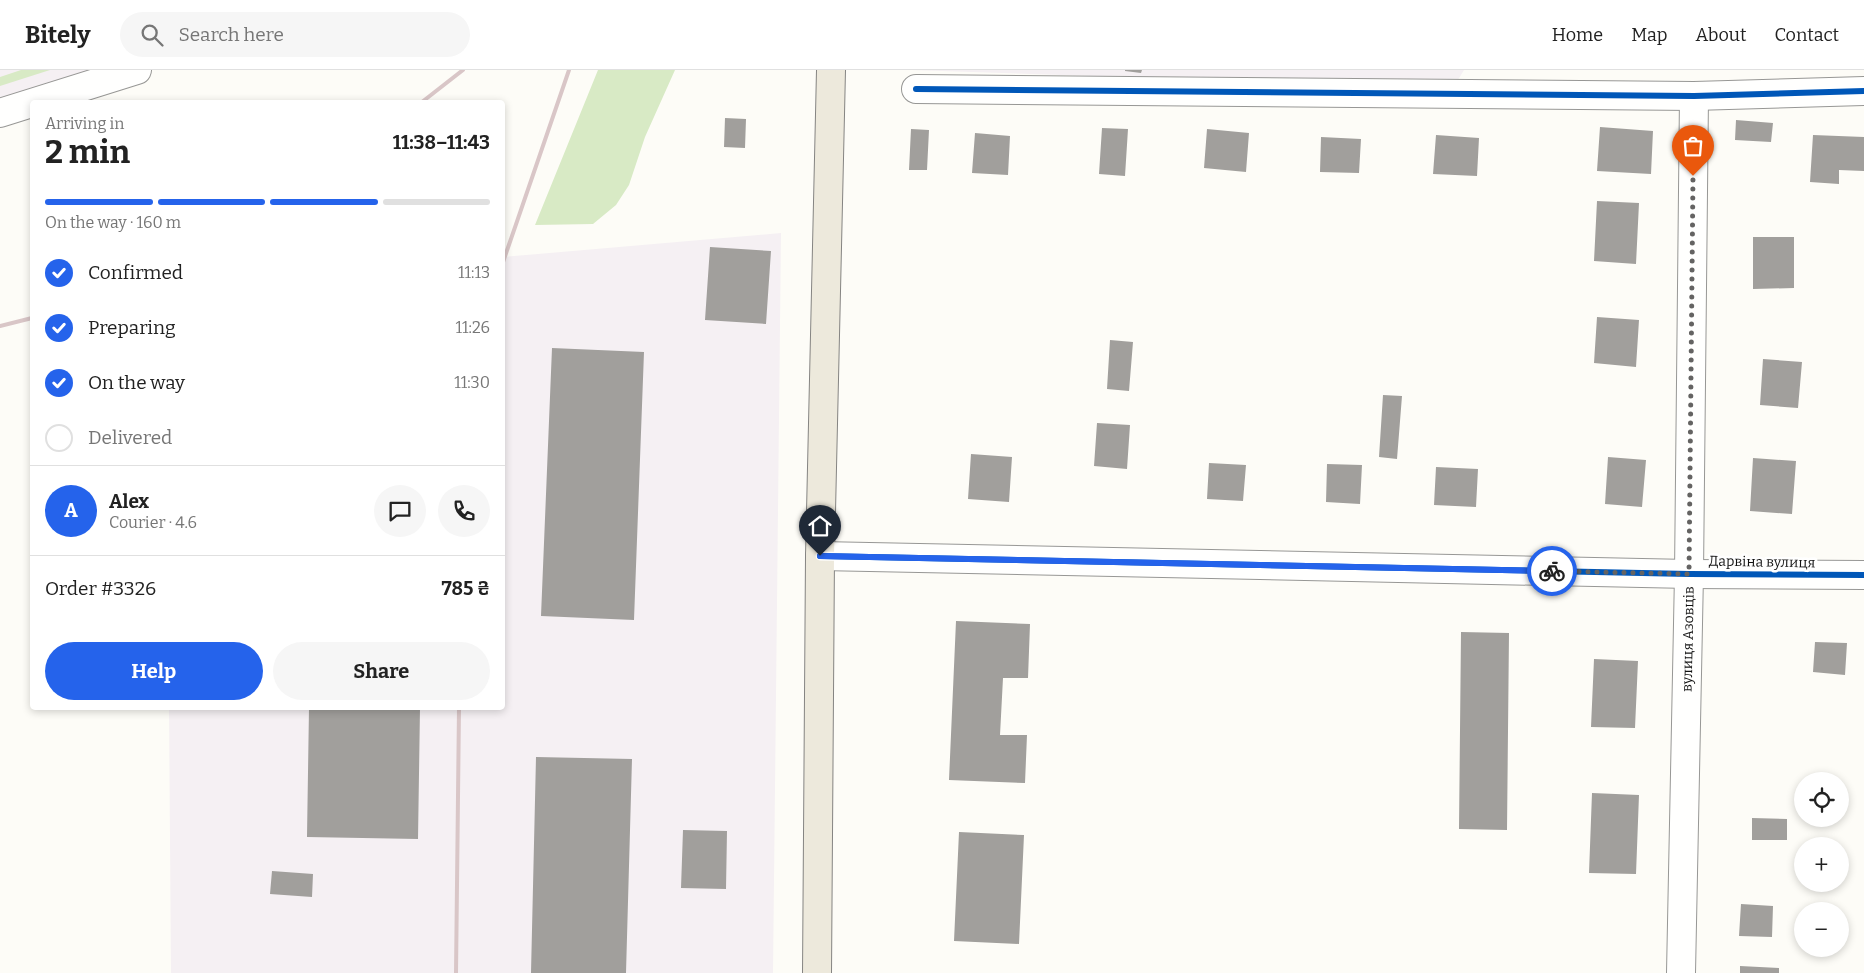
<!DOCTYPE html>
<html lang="en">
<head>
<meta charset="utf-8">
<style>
	:root { --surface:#fff; --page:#f6f6f6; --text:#222; --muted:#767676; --line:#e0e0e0; --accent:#2563eb }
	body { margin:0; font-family:Bitter,serif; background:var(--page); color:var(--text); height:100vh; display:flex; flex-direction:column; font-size:19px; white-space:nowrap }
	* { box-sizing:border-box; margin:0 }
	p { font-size:16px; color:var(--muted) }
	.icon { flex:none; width:28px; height:28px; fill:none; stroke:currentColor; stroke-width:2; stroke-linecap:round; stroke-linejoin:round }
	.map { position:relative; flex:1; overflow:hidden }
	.drawer { position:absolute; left:30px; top:30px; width:475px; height:610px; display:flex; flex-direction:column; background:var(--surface); border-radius:5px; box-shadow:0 2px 8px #0003 }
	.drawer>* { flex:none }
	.buttons { position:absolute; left:1794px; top:702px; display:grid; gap:10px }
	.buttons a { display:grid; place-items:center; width:55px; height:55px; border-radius:50%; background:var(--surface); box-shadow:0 2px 8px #0003; font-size:25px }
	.pin { position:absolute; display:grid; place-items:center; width:42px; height:42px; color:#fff; margin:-51px -21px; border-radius:50% 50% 50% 0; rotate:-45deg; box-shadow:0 0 5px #0007 }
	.pin .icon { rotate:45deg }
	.courier { position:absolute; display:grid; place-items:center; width:50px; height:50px; margin:-25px; border:4px solid #2563eb; border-radius:50%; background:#fff; color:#222; box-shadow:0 1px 6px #0007 }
	.overview em { font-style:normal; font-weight:700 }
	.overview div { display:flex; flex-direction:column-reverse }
	.overview { display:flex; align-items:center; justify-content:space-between; height:85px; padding:0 15px }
	h1 { font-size:32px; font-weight:700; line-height:38px }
	.bar { display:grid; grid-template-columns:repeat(4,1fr); gap:8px 5px; align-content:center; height:60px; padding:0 15px }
	.bar i { height:6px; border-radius:4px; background:var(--line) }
	.bar .current { background:var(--accent) }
	.bar p { grid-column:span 4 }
	.line { display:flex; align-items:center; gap:12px; padding:0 15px; border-top:1px solid var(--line) }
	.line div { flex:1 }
	.round { display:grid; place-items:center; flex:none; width:52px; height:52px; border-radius:26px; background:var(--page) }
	ol { padding:0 15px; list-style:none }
	li { display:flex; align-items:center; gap:15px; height:55px }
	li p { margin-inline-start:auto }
	li .icon { padding:5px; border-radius:50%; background:var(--accent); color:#fff; stroke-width:4 }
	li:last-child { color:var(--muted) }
	li i { width:28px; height:28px; border:2px solid var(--line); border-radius:50% }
	.primary-button { display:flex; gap:10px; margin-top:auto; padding:10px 15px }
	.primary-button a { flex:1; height:58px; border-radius:30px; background:var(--accent); color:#fff; font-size:20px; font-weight:700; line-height:58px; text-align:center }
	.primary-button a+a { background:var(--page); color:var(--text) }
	header { display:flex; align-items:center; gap:30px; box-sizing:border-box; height:70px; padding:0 25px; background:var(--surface); border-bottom:1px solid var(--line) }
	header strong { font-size:24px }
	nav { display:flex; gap:28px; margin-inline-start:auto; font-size:18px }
	.search { width:350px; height:45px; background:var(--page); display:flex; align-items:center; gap:12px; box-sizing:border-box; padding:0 18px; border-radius:28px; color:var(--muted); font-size:19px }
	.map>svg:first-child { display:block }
	.industrial { fill:#f5f0f3 }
	.forest { fill:#d8eac5 }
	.building { fill:#a19f9c }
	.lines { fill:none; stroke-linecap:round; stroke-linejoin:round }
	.minor-casing { stroke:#979795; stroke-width:30 }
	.major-casing { stroke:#858482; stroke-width:30 }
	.minor { stroke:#fffffe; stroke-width:28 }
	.major { stroke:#ede9dc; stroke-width:28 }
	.rail { stroke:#d9c6c7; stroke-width:4 }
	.cycleway-casing { stroke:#fff; stroke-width:9 }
	.cycleway { stroke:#0057b8; stroke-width:6 }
	.done { stroke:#646362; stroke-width:5; stroke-dasharray:0 9 }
	.route { stroke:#2563eb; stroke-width:6 }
	.labels { text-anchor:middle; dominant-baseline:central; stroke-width:5; stroke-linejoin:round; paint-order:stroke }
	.street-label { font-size:14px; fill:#111; stroke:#fff }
</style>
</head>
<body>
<header>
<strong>Bitely</strong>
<div class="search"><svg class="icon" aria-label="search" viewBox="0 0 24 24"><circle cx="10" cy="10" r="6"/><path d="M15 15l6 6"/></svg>Search here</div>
<nav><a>Home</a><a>Map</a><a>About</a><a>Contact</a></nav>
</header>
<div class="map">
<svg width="1864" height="903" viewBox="0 0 1864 903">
	<rect width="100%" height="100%" fill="#fdfcf7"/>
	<path class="industrial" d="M0,0H112L0,36Z
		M911,0H1464L1453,18Z
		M781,163L773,903H171L169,638H502L503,187Z"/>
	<path class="forest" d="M21,0H50L0,16V7Z
		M598,0H675L645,67L629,115L616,135L593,154L535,155Z"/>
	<path class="building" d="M1125,0H1142L1141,3L1125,1Z
		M725,48L746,49L745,78L724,77Z
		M1736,50L1773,53L1771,72L1735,70Z
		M1600,57L1653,61L1651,104L1597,101Z
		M1102,58L1128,59L1125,106L1099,104Z
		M911,59L929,60L927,100H909Z
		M1207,59L1249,63L1246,102L1204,98Z
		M975,63L1010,66L1008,105L972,103Z
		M1436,65L1479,68L1477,106L1433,104Z
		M1813,65L1864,67V101L1839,100V114L1810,112Z
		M1321,67L1361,69L1359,103L1320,102Z
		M1597,131L1639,133L1636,194L1594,191Z
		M1753,167H1794V218L1753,219Z
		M710,177L771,181L766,254L705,250Z
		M1597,247L1639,250L1636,297L1594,293Z
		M1110,270L1133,272L1129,321L1107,319Z
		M552,278L644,282L634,550L541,546Z
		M1763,289L1802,292L1798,338L1760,335Z
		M1383,325L1402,326L1397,389L1379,387Z
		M1097,353L1130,355L1127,399L1094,396Z
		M971,384L1012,387L1009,432L968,429Z
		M1608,387L1646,390L1642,437L1605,434Z
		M1753,388L1796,391L1792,444L1750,441Z
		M1209,393L1246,395L1243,431L1207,429Z
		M1327,394L1362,395L1360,434L1326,432Z
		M1436,397L1478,399L1476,437L1434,435Z
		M956,551L1030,554L1028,608H1003L1000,665H1027L1025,713L949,710Z
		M1461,562L1509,563L1507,760L1459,759Z
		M1815,572L1847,573L1845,605L1813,602Z
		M1594,589L1638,591L1635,658L1591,657Z
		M309,638H420L418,769L307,767Z
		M536,687L632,689L626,903H531Z
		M1592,723L1639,725L1636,804L1589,803Z
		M1752,748L1787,749V770H1752Z
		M683,760L727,761L726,819L681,818Z
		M959,762L1024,765L1019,874L954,871Z
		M272,801L313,804L312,827L270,824Z
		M1741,834L1773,836L1772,867L1739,866Z
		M1740,896L1779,898V903H1740Z"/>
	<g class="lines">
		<g class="minor-casing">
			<g id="minor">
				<path d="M916,19L1694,26L1864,21"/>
				<path d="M0,43L137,0"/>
				<path d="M820,486L1689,504L1864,505"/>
				<path id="s1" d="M1681,903L1689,504L1694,26"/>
			</g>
		</g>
		<g class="major-casing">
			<path id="major" d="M817,903L820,486L831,0"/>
		</g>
		<use href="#minor" class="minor"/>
		<use href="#major" class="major"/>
		<path class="rail" d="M422,32L463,0
			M502,195L569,0
			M0,256L32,248
			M456,903L459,638"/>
		<g class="cycleway-casing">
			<path id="cycleway" d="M916,19L1694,26L1864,21
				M820,486L1689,504L1864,505"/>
		</g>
		<use href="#cycleway" class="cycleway"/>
	</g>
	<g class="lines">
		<path class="done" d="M1552,501L1689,504L1693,106"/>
		<path class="route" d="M820,486L1552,501"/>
	</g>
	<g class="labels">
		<g class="street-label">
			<text transform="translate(1762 492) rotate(1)">Дарвіна вулиця</text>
			<text stroke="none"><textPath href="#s1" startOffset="334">вулиця Азовців</textPath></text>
		</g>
	</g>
</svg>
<div class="buttons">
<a><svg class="icon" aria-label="locate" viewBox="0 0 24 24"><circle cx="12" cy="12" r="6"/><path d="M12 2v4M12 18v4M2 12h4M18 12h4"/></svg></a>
<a>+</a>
<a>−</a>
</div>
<div class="pin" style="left:1693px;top:106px;background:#ea580c"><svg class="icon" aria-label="bag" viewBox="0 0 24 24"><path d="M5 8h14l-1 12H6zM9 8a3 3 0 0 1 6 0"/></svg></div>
<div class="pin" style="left:820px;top:486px;background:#1f2937"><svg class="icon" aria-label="home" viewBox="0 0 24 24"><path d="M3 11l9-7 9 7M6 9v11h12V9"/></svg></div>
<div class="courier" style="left:1552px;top:501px"><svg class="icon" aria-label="bike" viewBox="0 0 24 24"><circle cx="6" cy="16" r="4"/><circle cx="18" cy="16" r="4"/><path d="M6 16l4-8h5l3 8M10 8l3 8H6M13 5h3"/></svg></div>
<section class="drawer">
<div class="overview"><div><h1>2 min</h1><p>Arriving in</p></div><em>11:38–11:43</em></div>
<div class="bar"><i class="current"></i><i class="current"></i><i class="current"></i><i></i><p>On the way · 160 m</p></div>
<ol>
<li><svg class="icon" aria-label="check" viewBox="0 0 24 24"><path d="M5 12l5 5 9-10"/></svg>Confirmed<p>11:13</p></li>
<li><svg class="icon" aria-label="check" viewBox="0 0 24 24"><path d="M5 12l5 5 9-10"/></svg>Preparing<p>11:26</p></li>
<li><svg class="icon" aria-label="check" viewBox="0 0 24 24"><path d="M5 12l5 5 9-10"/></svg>On the way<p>11:30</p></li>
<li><i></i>Delivered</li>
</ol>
<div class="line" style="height:90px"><b class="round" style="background:var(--accent);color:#fff">A</b><div><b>Alex</b><p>Courier · 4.6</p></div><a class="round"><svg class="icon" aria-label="chat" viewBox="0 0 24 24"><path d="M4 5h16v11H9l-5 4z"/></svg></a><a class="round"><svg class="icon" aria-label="phone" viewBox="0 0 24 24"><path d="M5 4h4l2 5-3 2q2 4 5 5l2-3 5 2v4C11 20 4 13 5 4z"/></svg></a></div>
<div class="line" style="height:65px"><div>Order #3326</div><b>785 ₴</b></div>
<div class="primary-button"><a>Help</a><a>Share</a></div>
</section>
</div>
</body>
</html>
